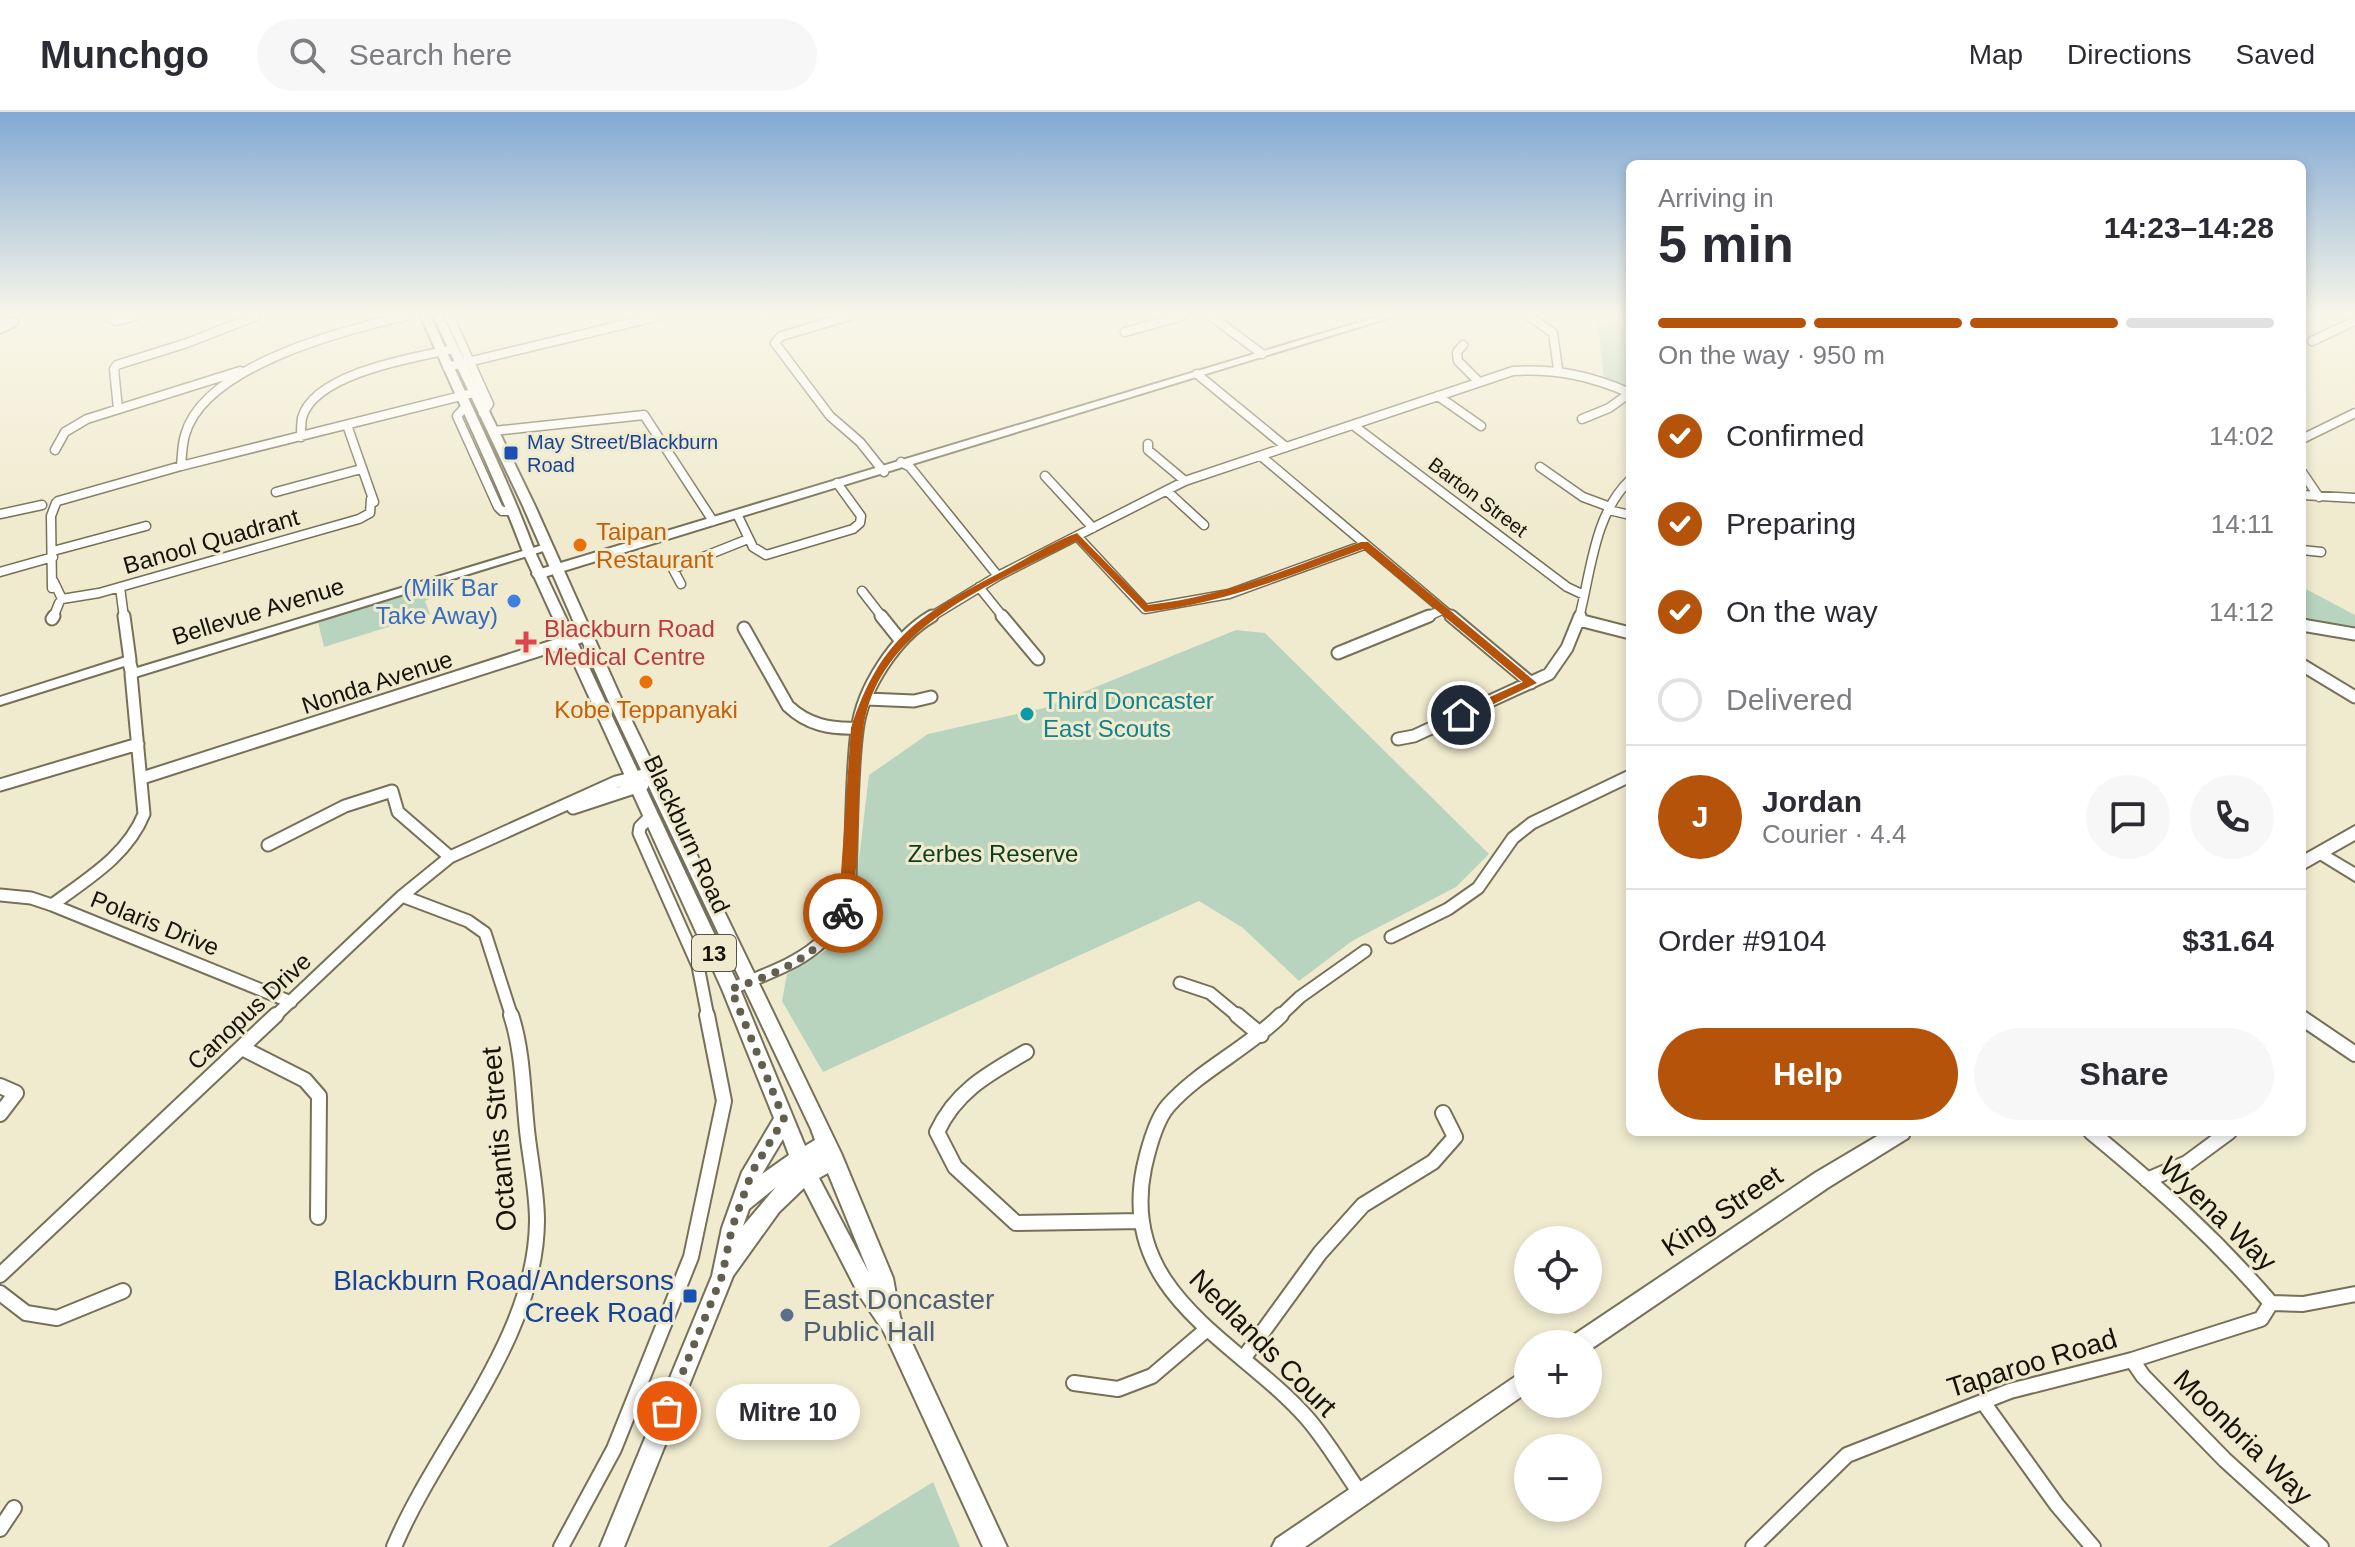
<!DOCTYPE html>
<html lang="en">
<head>
<meta charset="utf-8">
<style>
	:root { --surface:#fff; --page:#f7f7f7; --text:#2b2b33; --muted:#7c7c81; --line:#e1e1e2; --accent:#b45309 }
	body { margin:0; font-family:Arial,sans-serif; background:var(--page); color:var(--text); height:100vh; display:flex; flex-direction:column; font-size:30px; white-space:nowrap }
	* { box-sizing:border-box; margin:0 }
	p { font-size:26px; color:var(--muted) }
	.icon { flex:none; width:44px; height:44px; fill:none; stroke:currentColor; stroke-width:2; stroke-linecap:round; stroke-linejoin:round }
	.map { position:relative; flex:1; overflow:hidden }
	.sheet { position:absolute; left:1626px; top:48px; width:680px; height:976px; display:flex; flex-direction:column; background:var(--surface); border-radius:12px; box-shadow:0 4px 12px #0003 }
	.sheet>* { flex:none }
	.fabs { position:absolute; left:1514px; top:1114px; display:grid; gap:16px }
	.fabs a { display:grid; place-items:center; width:88px; height:88px; border-radius:50%; background:var(--surface); box-shadow:0 4px 12px #0003; font-size:40px }
	.pin { position:absolute; display:grid; place-items:center; width:68px; height:68px; color:#fff; margin:-34px; border:4px solid #fff; border-radius:50%; box-shadow:0 2px 8px #0007 }
	.courier { position:absolute; display:grid; place-items:center; width:80px; height:80px; margin:-40px; border:6px solid #b45309; border-radius:50%; background:#fff; color:#222; box-shadow:0 2px 10px #0007 }
	.bubble { position:absolute; height:56px; border-radius:28px; background:var(--surface); box-shadow:0 4px 12px #0003; font-size:26px; font-weight:600; line-height:56px; text-align:center }
	.headline em { font-style:normal; font-weight:600 }
	.headline div { display:flex; flex-direction:column-reverse }
	.headline { display:flex; align-items:center; justify-content:space-between; height:136px; padding:0 32px }
	h1 { font-size:52px; font-weight:600; line-height:60px }
	.bar { display:grid; grid-template-columns:repeat(4,1fr); gap:12px 8px; align-content:center; height:96px; padding:0 32px }
	.bar i { height:10px; border-radius:6px; background:var(--line) }
	.bar .selected { background:var(--accent) }
	.bar p { grid-column:span 4 }
	.line { display:flex; align-items:center; gap:20px; padding:0 32px; border-top:2px solid var(--line) }
	.line div { flex:1 }
	.round { display:grid; place-items:center; flex:none; width:84px; height:84px; border-radius:42px; background:var(--page) }
	ol { padding:0 32px; list-style:none }
	li { display:flex; align-items:center; gap:24px; height:88px }
	li p { margin-inline-start:auto }
	li .icon { padding:8px; border-radius:50%; background:var(--accent); color:#fff; stroke-width:4 }
	li:last-child { color:var(--muted) }
	li i { width:44px; height:44px; border:4px solid var(--line); border-radius:50% }
	.primary-button { display:flex; gap:16px; margin-top:auto; padding:16px 32px }
	.primary-button a { flex:1; height:92px; border-radius:48px; background:var(--accent); color:#fff; font-size:32px; font-weight:600; line-height:92px; text-align:center }
	.primary-button a+a { background:var(--page); color:var(--text) }
	header { display:flex; align-items:center; gap:48px; box-sizing:border-box; height:112px; padding:0 40px; background:var(--surface); border-bottom:2px solid var(--line) }
	header strong { font-size:38px }
	nav { display:flex; gap:44px; margin-inline-start:auto; font-size:28px }
	.search { width:560px; height:72px; background:var(--page); display:flex; align-items:center; gap:20px; box-sizing:border-box; padding:0 28px; border-radius:44px; color:var(--muted); font-size:30px }
	.map>svg:first-child { display:block }
	.green { fill:#b8d4be }
	.lines { fill:none; stroke-linecap:round; stroke-linejoin:round }
	.minor-far2-casing { stroke:#757058; stroke-width:11 }
	.minor-far1-casing { stroke:#757058; stroke-width:15 }
	.minor-casing { stroke:#757058; stroke-width:18 }
	.tertiary-casing { stroke:#757058; stroke-width:4 }
	.secondary-casing { stroke:#757058; stroke-width:4 }
	.primary-casing { stroke:#757058; stroke-width:4 }
	.minor-far2 { stroke:#fff; stroke-width:8 }
	.minor-far1 { stroke:#fff; stroke-width:11 }
	.minor { stroke:#fff; stroke-width:14 }
	.tertiary { fill:#fff; fill-rule:evenodd }
	.secondary { fill:#fff; fill-rule:evenodd }
	.primary { fill:#fff; fill-rule:evenodd }
	.route { fill:#b45309 }
	.done { stroke:#625f4f; stroke-width:8; stroke-dasharray:0 14.4 }
	.transit-dot { fill:#1a4fb4; stroke:#f0ebcf; stroke-width:3 }
	.food-dot { fill:#e8710a; stroke:#f0ebcf; stroke-width:3 }
	.shop-dot { fill:#3f7fe0; stroke:#f0ebcf; stroke-width:3 }
	.health-dot { fill:#e0444e; stroke:#f0ebcf; stroke-width:3 }
	.culture-dot { fill:#0f9aa8; stroke:#f0ebcf; stroke-width:3 }
	.service-dot { fill:#5c6f8a; stroke:#f0ebcf; stroke-width:3 }
	.labels { text-anchor:middle; dominant-baseline:central; stroke-width:6; stroke-linejoin:round; paint-order:stroke }
	.far-transit-label { font-size:20px; fill:#164399; stroke:#f0ebcf; text-anchor:start }
	.far-street-label { font-size:20px; fill:#16140a; stroke:#f0ebcf }
	.shield { fill:#f0ebcf; stroke:#575445; stroke-width:2 }
	.shield-label { font-size:22px; font-weight:bold; fill:#16140a }
	.food-label { font-size:24px; fill:#c56008; stroke:#f0ebcf; text-anchor:start }
	.street-label { font-size:24px; fill:#16140a; stroke:#f0ebcf }
	.shop-label { font-size:24px; fill:#366cbe; stroke:#f0ebcf; text-anchor:end }
	.health-label { font-size:24px; fill:#be3a42; stroke:#f0ebcf; text-anchor:start }
	.culture-label { font-size:24px; fill:#0d838f; stroke:#f0ebcf; text-anchor:start }
	.park-label { font-size:24px; fill:#0b3d1f; stroke:#f0ebcf }
	.near-street-label { font-size:28px; fill:#16140a; stroke:#f0ebcf }
	.near-transit-label { font-size:28px; fill:#164399; stroke:#f0ebcf; text-anchor:end }
	.near-service-label { font-size:28px; fill:#4e5e75; stroke:#f0ebcf; text-anchor:start }
</style>
</head>
<body>
<header>
<strong>Munchgo</strong>
<div class="search"><svg class="icon" aria-label="search" viewBox="0 0 24 24"><circle cx="10" cy="10" r="6"/><path d="M15 15l6 6"/></svg>Search here</div>
<nav><a>Map</a><a>Directions</a><a>Saved</a></nav>
</header>
<div class="map">
<svg width="2355" height="1435" viewBox="0 0 2355 1435">
	<rect width="100%" height="100%" fill="#f0ebcf"/>
	<path class="green" d="M1618,204H1630V276L1604,265L1598,213L1595,211Z
		M2302,475L2355,503V515L2319,512L2302,507Z
		M430,476L433,485L425,489L430,502L324,535L318,510Z
		M1236,518L1265,521L1489,742L1456,775L1352,829L1299,869L1243,816L1199,789L823,960L782,889L787,862L835,833L852,805L869,663L928,622L1044,596Z
		M933,1370L960,1435H828Z"/>
	<g class="lines">
		<g class="minor-far2-casing">
			<path id="minor-far2" d="M108,204L116,209L137,204
				M449,204L489,292L483,301
				M850,204L781,224L775,231L830,304L860,330L884,360
				M1211,204L1262,242
				M1529,204L1553,221L1558,257
				M0,208L14,210L0,217
				M1125,220L1182,204
				M2312,229L2355,209
				M1463,233L1457,240L1458,249L1479,270
				M447,255L659,204
				M1197,262L1286,335
				M1438,284L1481,314
				M466,294L457,304L498,395L502,399H513
				M118,297L114,257L117,253L187,231L256,204
				M1582,307L1609,296L1630,281
				M347,313L374,390
				M1353,313L1567,475L1584,483
				M493,319L644,303L713,409
				M301,325C301,319 301,312 302,306C314,262 411,246 449,238
				M2302,327L2355,301
				M1148,332V338L1185,369
				M55,338L65,320L87,307L240,259
				M1261,344L1453,506
				M901,350L910,355L998,464
				M181,354C182,344 182,333 185,323C204,254 344,218 406,204
				M1540,355L1583,385L1610,395
				M2302,360L2319,385
				M1045,364L1093,416
				M1167,379L1204,413
				M276,380L361,357
				M2302,383L2355,386
				M58,389L181,354L473,281
				M1609,398L1630,403
				M0,402L42,393
				M737,402L753,435L766,443L853,417L860,411L861,404L837,371
				M1077,424L1145,497L1229,482L1364,433
				M2302,438L2321,440
				M53,439L146,414
				M0,460L53,445
				M54,470L62,487L99,481L359,407L370,401L371,387
				M681,472L673,457L748,427
				M120,475L124,506
				M979,475L1004,506
				M52,476L51,404L56,391
				M862,479L883,506
				M53,506L59,491
				M929,506L998,464L1185,369L1513,259C1555,256 1591,264 1630,281
				M1424,506L1442,498
				M1579,506C1591,460 1594,402 1630,368"/>
		</g>
		<g class="minor-far1-casing">
			<path id="minor-far1" d="M124,504L130,548
				M881,504L901,529
				M1002,504L1038,547
				M1451,504L1531,571
				M52,507L54,504
				M1579,508L1630,521
				M2302,513L2355,522
				M744,516L788,594C808,613 830,617 857,616
				M1338,541L1429,504
				M2302,553L2355,585
				M867,587L914,589L931,585
				M1398,627L1414,624L1549,562L1567,536L1580,504
				M142,666L587,523
				M0,673L138,632
				M573,696L643,673
				M651,704L640,715L639,721L698,854L708,905
				M268,733L345,694L392,679L398,700L450,745
				M0,783L31,786L52,793L291,890
				M402,784L468,809L485,821L512,905
				M52,793C87,767 127,744 144,702L131,562
				M1391,825L1448,797L1478,776L1513,726L1532,711L1630,664
				M1180,871L1210,881L1239,905
				M731,877C791,851 841,840 850,766C852,717 851,667 857,619C862,576 896,525 932,504
				M274,905L402,784L450,745L616,670L651,661
				M1279,905L1300,885L1365,839"/>
		</g>
		<g class="minor-casing">
			<path id="minor" d="M1237,903L1261,923
				M1281,903C1247,937 1200,958 1168,994C1155,1009 1148,1038 1144,1056C1118,1183 1239,1229 1307,1306C1327,1329 1343,1357 1360,1381
				M2302,906L2355,942
				M242,936L305,968L319,984L318,1105
				M1026,940C988,962 956,979 937,1020L955,1055L1016,1111L1142,1109
				M0,974L16,981L0,1002
				M2091,1020C2159,1076 2213,1124 2271,1191
				M2147,1068L2187,1051L2229,1020
				M0,1163L276,903
				M0,1181L26,1201L57,1206L123,1179
				M2271,1191L2303,1192L2355,1182
				M1243,1247L1320,1141L1363,1093L1433,1050L1455,1025L1443,1001
				M2132,1248L2143,1264L2225,1348L2321,1435
				M1074,1271L1118,1277L1152,1264L1206,1218
				M1983,1290L2057,1393L2093,1435
				M0,1417L14,1396
				M394,1435C438,1330 536,1228 537,1109C537,1079 530,1047 527,1018C523,981 523,939 511,903
				M561,1435L614,1337L691,1145L724,989L707,903
				M1753,1435L1847,1343L2010,1279L2132,1248L2261,1207L2271,1191"/>
		</g>
		<g class="tertiary-casing">
			<path id="tertiary" d="M546,432L550,433V437L135,565H127L124,554L0,593V585L126,545H134L137,556Z
				M2321,736L2355,756V769L2316,745L2314,741L2316,737Z"/>
		</g>
		<g class="secondary-casing">
			<path id="secondary" d="M1380,204H1395L544,465H534L532,462L534,459Z
				M2355,714V728L2302,758V744Z
				M1884,1020H1911L1908,1026L1829,1075L1588,1239V1232H1569L1572,1224L1815,1061Z
				M1528,1256V1280L1305,1435H1272L1276,1427Z"/>
		</g>
		<g class="primary-casing">
			<path id="primary" d="M421,204H431C465,283 505,359 535,440L740,877L805,1034L815,1028L811,1017L607,586L523,394L433,204H443L535,394L621,586L841,1041L893,1166L900,1205L1007,1435H983L884,1220L859,1183L804,1076L779,1100L733,1164L624,1435H600L712,1164L722,1116L742,1060L774,1006L722,877L523,440C493,359 454,283 421,204ZM783,1027L789,1043L762,1062ZM828,1061L869,1161L819,1066ZM776,1075L743,1114L749,1097Z"/>
		</g>
		<use href="#minor-far2" class="minor-far2"/>
		<use href="#minor-far1" class="minor-far1"/>
		<use href="#minor" class="minor"/>
		<use href="#tertiary" class="tertiary"/>
		<use href="#secondary" class="secondary"/>
		<use href="#primary" class="primary"/>
	</g>
	<linearGradient id="sky" x2="0" y2="1"><stop stop-color="#82a9d3"/><stop offset="0.5" stop-color="#f8f6e9"/><stop offset="1" stop-color="#f8f6e9" stop-opacity="0"/></linearGradient>
	<rect width="2355" height="405" fill="url(#sky)"/>
	<path class="route" d="M1077,421L1148,493C1223,485 1290,456 1361,430H1368L1537,571L1465,606H1457V600L1523,570L1363,437C1291,463 1222,492 1145,500L1076,429C995,472 876,513 863,619C856,680 862,741 850,801L848,805H838L851,616C881,523 923,501 1005,458C1029,445 1053,430 1077,421Z"/>
	<g class="lines">
		<path class="done" d="M667,1299L722,1164L732,1116L752,1060L784,1007L731,877C773,863 823,844 843,801"/>
	</g>
	<g class="transit-dot">
		<rect x="503" y="333" width="16" height="16" rx="4"/>
		<rect x="682" y="1176" width="16" height="16" rx="4"/>
	</g>
	<g class="food-dot">
		<circle cx="580" cy="433" r="8"/>
		<circle cx="646" cy="570" r="8"/>
	</g>
	<circle class="shop-dot" cx="514" cy="489" r="8"/>
	<path class="health-dot" d="M522 518h8v8h8v8h-8v8h-8v-8h-8v-8h8z"/>
	<circle class="culture-dot" cx="1027" cy="602" r="8"/>
	<circle class="service-dot" cx="787" cy="1203" r="8"/>
	<g class="labels">
		<g class="far-transit-label">
			<text x="527" y="330">May Street/Blackburn<tspan x="527" dy="23">Road</tspan></text>
		</g>
		<g class="far-street-label">
			<text transform="translate(1478 385) rotate(37)">Barton Street</text>
		</g>
		<rect class="shield" x="692" y="823" width="44" height="36" rx="6"/>
		<g class="shield-label">
			<text x="714" y="841">13</text>
		</g>
		<g class="food-label">
			<text x="596" y="419">Taipan<tspan x="596" dy="28">Restaurant</tspan></text>
			<text x="646" y="597" text-anchor="middle">Kobe Teppanyaki</text>
		</g>
		<g class="street-label">
			<text transform="translate(211 429) rotate(-16)">Banool Quadrant</text>
			<text transform="translate(258 499) rotate(-17)">Bellevue Avenue</text>
			<text transform="translate(377 570) rotate(-18)">Nonda Avenue</text>
			<text transform="translate(687 722) rotate(65)">Blackburn Road</text>
			<text transform="translate(155 811) rotate(22)">Polaris Drive</text>
			<text transform="translate(249 899) rotate(-43)">Canopus Drive</text>
		</g>
		<g class="shop-label">
			<text x="498" y="475">(Milk Bar<tspan x="498" dy="28">Take Away)</tspan></text>
		</g>
		<g class="health-label">
			<text x="544" y="516">Blackburn Road<tspan x="544" dy="28">Medical Centre</tspan></text>
		</g>
		<g class="culture-label">
			<text x="1043" y="588">Third Doncaster<tspan x="1043" dy="28">East Scouts</tspan></text>
		</g>
		<g class="park-label">
			<text x="993" y="741">Zerbes Reserve</text>
		</g>
		<g class="near-street-label">
			<text transform="translate(499 1027) rotate(-95)">Octantis Street</text>
			<text transform="translate(1722 1099) rotate(-34)">King Street</text>
			<text transform="translate(2218 1102) rotate(44)">Wyena Way</text>
			<text transform="translate(1263 1231) rotate(45)">Nedlands Court</text>
			<text transform="translate(2032 1251) rotate(-17)">Taparoo Road</text>
			<text transform="translate(2243 1325) rotate(44)">Moonbria Way</text>
		</g>
		<g class="near-transit-label">
			<text x="674" y="1168">Blackburn Road/Andersons<tspan x="674" dy="32">Creek Road</tspan></text>
		</g>
		<g class="near-service-label">
			<text x="803" y="1187">East Doncaster<tspan x="803" dy="32">Public Hall</tspan></text>
		</g>
	</g>
</svg>
<div class="fabs">
<a><svg class="icon" aria-label="locate" viewBox="0 0 24 24"><circle cx="12" cy="12" r="6"/><path d="M12 2v4M12 18v4M2 12h4M18 12h4"/></svg></a>
<a>+</a>
<a>−</a>
</div>
<div class="pin" style="left:667px;top:1299px;background:#ea580c"><svg class="icon" aria-label="bag" viewBox="0 0 24 24"><path d="M5 8h14l-1 12H6zM9 8a3 3 0 0 1 6 0"/></svg></div>
<div class="pin" style="left:1461px;top:603px;background:#1f2937"><svg class="icon" aria-label="home" viewBox="0 0 24 24"><path d="M3 11l9-7 9 7M6 9v11h12V9"/></svg></div>
<div class="courier" style="left:843px;top:801px"><svg class="icon" aria-label="bike" viewBox="0 0 24 24"><circle cx="6" cy="16" r="4"/><circle cx="18" cy="16" r="4"/><path d="M6 16l4-8h5l3 8M10 8l3 8H6M13 5h3"/></svg></div>
<div class="bubble" style="left:716px;top:1272px;width:144px">Mitre 10</div>
<section class="sheet">
<div class="headline"><div><h1>5 min</h1><p>Arriving in</p></div><em>14:23–14:28</em></div>
<div class="bar"><i class="selected"></i><i class="selected"></i><i class="selected"></i><i></i><p>On the way · 950 m</p></div>
<ol>
<li><svg class="icon" aria-label="check" viewBox="0 0 24 24"><path d="M5 12l5 5 9-10"/></svg>Confirmed<p>14:02</p></li>
<li><svg class="icon" aria-label="check" viewBox="0 0 24 24"><path d="M5 12l5 5 9-10"/></svg>Preparing<p>14:11</p></li>
<li><svg class="icon" aria-label="check" viewBox="0 0 24 24"><path d="M5 12l5 5 9-10"/></svg>On the way<p>14:12</p></li>
<li><i></i>Delivered</li>
</ol>
<div class="line" style="height:144px"><b class="round" style="background:var(--accent);color:#fff">J</b><div><b>Jordan</b><p>Courier · 4.4</p></div><a class="round"><svg class="icon" aria-label="chat" viewBox="0 0 24 24"><path d="M4 5h16v11H9l-5 4z"/></svg></a><a class="round"><svg class="icon" aria-label="phone" viewBox="0 0 24 24"><path d="M5 4h4l2 5-3 2q2 4 5 5l2-3 5 2v4C11 20 4 13 5 4z"/></svg></a></div>
<div class="line" style="height:104px"><div>Order #9104</div><b>$31.64</b></div>
<div class="primary-button"><a>Help</a><a>Share</a></div>
</section>
</div>
</body>
</html>
